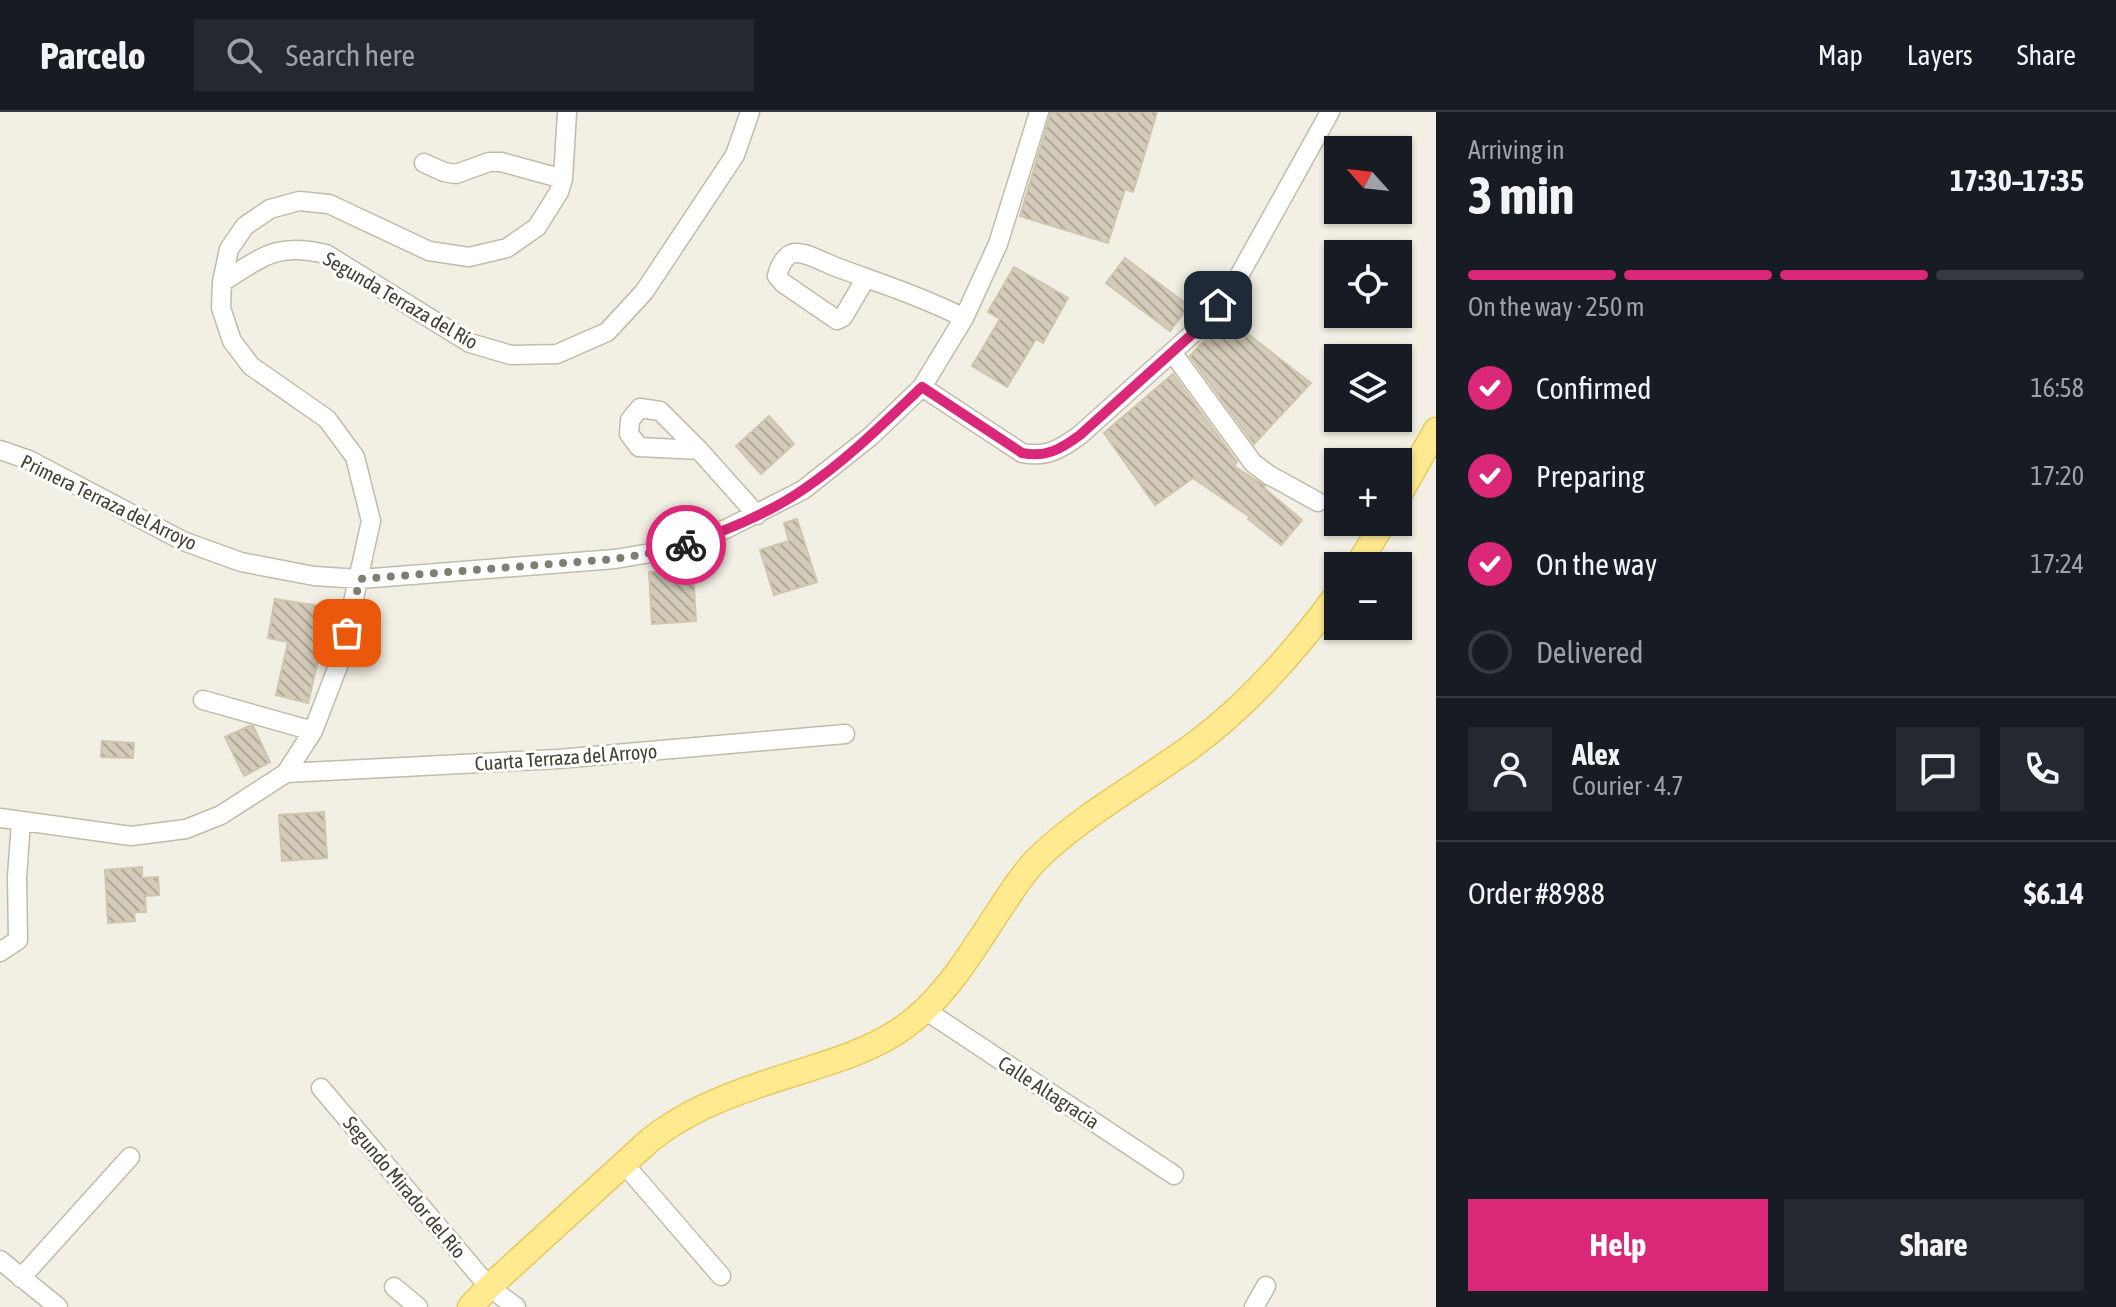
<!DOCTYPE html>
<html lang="en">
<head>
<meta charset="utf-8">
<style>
	:root { --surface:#171b24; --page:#242831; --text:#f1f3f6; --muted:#9ea1a6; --line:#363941; --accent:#db2777 }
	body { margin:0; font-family:"Asap Condensed",sans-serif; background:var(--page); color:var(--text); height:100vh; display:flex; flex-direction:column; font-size:30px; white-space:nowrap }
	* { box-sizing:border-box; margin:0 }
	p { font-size:26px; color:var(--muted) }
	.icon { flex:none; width:44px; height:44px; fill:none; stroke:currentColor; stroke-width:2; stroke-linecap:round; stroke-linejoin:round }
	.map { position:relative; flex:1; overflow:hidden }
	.side { display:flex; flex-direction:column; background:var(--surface); width:680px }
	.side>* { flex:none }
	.needle { width:52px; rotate:297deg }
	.controls { position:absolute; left:1324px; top:24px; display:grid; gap:16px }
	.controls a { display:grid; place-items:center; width:88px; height:88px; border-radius:0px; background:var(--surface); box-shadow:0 2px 6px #0004; font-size:40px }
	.pin { position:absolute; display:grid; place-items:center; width:68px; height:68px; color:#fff; margin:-34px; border-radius:16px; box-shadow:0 4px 12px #0006 }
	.courier { position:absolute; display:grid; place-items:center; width:80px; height:80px; margin:-40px; border:6px solid #db2777; border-radius:50%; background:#fff; color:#222; box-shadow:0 2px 10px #0007 }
	.head em { font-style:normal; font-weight:700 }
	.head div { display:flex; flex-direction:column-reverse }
	.head { display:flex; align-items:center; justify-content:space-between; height:136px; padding:0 32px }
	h1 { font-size:52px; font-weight:700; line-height:60px }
	.bar { display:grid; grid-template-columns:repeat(4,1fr); gap:12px 8px; align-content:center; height:96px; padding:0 32px }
	.bar i { height:10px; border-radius:6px; background:var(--line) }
	.bar .selected { background:var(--accent) }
	.bar p { grid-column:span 4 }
	.line { display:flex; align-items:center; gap:20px; padding:0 32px; border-top:2px solid var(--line) }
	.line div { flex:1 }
	.round { display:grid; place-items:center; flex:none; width:84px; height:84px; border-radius:0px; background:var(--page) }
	ol { padding:0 32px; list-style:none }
	li { display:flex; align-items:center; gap:24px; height:88px }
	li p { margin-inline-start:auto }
	li .icon { padding:8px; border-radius:50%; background:var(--accent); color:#fff; stroke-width:4 }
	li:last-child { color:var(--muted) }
	li i { width:44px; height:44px; border:4px solid var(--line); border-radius:50% }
	.cta { display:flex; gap:16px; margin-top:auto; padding:16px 32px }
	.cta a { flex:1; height:92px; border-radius:0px; background:var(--accent); color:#fff; font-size:32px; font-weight:700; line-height:92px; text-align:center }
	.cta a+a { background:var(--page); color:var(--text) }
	header { display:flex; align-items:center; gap:48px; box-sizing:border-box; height:112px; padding:0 40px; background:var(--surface); border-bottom:2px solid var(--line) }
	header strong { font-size:38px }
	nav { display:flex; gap:44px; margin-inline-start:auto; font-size:28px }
	.search { width:560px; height:72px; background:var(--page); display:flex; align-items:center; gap:20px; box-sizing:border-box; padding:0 28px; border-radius:0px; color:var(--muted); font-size:30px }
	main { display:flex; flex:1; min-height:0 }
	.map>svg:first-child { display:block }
	.building { fill:url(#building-back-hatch); stroke:#cfc5ac; stroke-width:2 }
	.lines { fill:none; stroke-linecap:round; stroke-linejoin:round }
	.minor-casing { stroke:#c1bba9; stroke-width:21 }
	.major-casing { stroke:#e6ca5e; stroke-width:27 }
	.minor { stroke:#fff; stroke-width:18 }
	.major { stroke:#ffea90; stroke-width:24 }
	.done { stroke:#827d72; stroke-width:8; stroke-dasharray:0 14.4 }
	.route { stroke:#db2777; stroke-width:10 }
	.labels { text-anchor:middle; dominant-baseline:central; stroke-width:6; stroke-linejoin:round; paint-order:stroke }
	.street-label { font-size:20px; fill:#454034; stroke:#fff }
</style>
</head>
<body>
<header>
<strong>Parcelo</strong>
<div class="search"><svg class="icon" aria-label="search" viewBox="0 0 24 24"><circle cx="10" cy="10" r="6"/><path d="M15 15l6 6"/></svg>Search here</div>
<nav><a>Map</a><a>Layers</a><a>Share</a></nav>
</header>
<main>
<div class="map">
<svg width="1436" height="1195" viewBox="0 0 1436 1195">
	<defs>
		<pattern id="building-back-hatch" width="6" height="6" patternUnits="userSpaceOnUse" patternTransform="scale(2)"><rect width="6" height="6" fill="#d4ccb9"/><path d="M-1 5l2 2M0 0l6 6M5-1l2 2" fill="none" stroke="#aea797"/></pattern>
	</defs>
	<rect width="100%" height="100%" fill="#f2efe4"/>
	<path class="building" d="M1051,0H1157L1133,80L1125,77L1108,131L1020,104Z
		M1125,146L1189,194L1170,219L1106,171Z
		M1014,155L1068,186L1043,231L1036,227L1007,275L972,254L1000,207L988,200Z
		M1226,205L1311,271L1254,332L1190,244Z
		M1173,262L1237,350L1234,354L1265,374L1264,376L1302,408L1281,433L1248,407L1250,405L1193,366L1155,393L1104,321Z
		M769,304L794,332L761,362L736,334Z
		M797,407L817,470L774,483L760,438L789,429L784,411Z
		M693,458L696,509L652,512L649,460Z
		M275,487L333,496L325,536L321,535L308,591L276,583L288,530L268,526Z
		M249,614H253L270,650L244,664L225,625Z
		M102,629L134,631L133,646L101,645Z
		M324,700L327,746L282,749L279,703Z
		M142,755V766L158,765L159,783L145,784L146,800H134L135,809L108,811L105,758Z"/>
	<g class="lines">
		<g class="minor-casing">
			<path id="minor" d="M424,51L444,60L456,62L489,50H501L563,67
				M866,166L843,205L837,208L783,171L777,164C779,155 785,142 795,141C807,140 825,151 836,155C879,171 923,185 964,206
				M222,170C263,145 276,130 326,142L470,231L511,243L557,242L607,220L644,180L735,43L750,0
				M1172,240L1253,351L1269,363L1318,390
				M922,275L1022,341C1046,346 1061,337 1080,323L1200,215L1235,171L1330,0
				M0,338L29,348L183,429L241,450L314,464L360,467L615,447L674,437L726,417L803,378L871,324L922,275L964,206L998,132L1039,0
				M699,338L639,335L629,322L630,308L640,296L660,299L699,338L757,403
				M203,588L313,619
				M286,661L558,647L845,622
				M0,706L131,724L186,717L221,703L286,661L313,619L340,549L371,409L355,345L327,307L251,254L232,229L221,196L222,170L229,137L245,114L270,97L299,89L329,92L429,139L469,145L507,136L537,115L559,80L563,67L567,0
				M0,840L18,828L17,765L21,710
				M925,898L1174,1063
				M321,976L489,1175L516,1195
				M625,1053L721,1164
				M0,1148L58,1195
				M21,1166L130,1045
				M394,1175L418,1195
				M1254,1195L1266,1174"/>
		</g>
		<g class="major-casing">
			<path id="major" d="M1398,385L1436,318
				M1357,454L1384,410
				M470,1195L489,1175L650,1028C684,1001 721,986 762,972C808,956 856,946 897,920C945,889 973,837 1004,791C1014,776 1024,760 1037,747C1081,704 1138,673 1188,637C1247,595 1295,540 1338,481"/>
		</g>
		<use href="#minor" class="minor"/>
		<use href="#major" class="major"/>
	</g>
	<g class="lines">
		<path class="done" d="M347,521L360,467L615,447L674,437L686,433"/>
		<path class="route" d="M686,433C726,418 768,402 804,377C847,348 884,311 922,275L1022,341C1046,346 1061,337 1080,323L1200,215L1218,193"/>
	</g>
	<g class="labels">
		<g class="street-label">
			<text transform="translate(401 188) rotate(30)">Segunda Terraza del Río</text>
			<text transform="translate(109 390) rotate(26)">Primera Terraza del Arroyo</text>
			<text transform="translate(566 645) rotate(-4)">Cuarta Terraza del Arroyo</text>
			<text transform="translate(1049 980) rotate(33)">Calle Altagracia</text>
			<text transform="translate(405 1075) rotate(50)">Segundo Mirador del Río</text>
		</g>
	</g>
</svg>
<div class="controls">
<a><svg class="needle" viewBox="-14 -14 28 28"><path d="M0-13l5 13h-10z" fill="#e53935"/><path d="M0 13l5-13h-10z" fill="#9ea1a6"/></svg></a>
<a><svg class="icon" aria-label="locate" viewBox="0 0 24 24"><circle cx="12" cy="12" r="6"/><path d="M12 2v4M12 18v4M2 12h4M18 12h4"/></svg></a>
<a><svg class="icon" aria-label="layers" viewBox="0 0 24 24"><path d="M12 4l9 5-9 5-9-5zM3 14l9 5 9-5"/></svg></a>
<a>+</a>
<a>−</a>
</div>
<div class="pin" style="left:347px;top:521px;background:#ea580c"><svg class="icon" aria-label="bag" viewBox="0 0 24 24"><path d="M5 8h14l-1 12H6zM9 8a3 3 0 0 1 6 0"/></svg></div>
<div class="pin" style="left:1218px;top:193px;background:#1f2937"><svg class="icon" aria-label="home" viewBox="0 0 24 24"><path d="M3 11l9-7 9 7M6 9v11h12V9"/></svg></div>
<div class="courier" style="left:686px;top:433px"><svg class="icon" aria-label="bike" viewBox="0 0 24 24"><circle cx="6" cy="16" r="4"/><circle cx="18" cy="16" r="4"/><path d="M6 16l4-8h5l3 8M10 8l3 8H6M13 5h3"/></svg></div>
</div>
<section class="side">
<div class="head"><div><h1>3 min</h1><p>Arriving in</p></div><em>17:30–17:35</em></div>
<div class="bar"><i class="selected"></i><i class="selected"></i><i class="selected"></i><i></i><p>On the way · 250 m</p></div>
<ol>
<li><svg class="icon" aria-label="check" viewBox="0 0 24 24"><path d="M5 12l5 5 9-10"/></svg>Confirmed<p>16:58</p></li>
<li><svg class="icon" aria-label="check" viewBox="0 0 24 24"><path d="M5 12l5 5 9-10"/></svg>Preparing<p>17:20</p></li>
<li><svg class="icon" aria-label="check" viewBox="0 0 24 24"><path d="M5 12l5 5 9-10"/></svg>On the way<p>17:24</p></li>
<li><i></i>Delivered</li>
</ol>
<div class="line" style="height:144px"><a class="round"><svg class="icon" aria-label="person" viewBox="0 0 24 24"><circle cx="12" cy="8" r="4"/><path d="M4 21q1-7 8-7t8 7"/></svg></a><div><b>Alex</b><p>Courier · 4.7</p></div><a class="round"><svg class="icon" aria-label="chat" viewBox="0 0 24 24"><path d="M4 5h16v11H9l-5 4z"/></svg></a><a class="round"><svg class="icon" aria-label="phone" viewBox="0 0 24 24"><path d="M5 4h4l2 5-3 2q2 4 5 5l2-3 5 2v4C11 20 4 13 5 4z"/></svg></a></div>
<div class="line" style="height:104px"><div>Order #8988</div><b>$6.14</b></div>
<div class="cta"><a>Help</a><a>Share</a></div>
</section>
</main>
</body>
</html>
